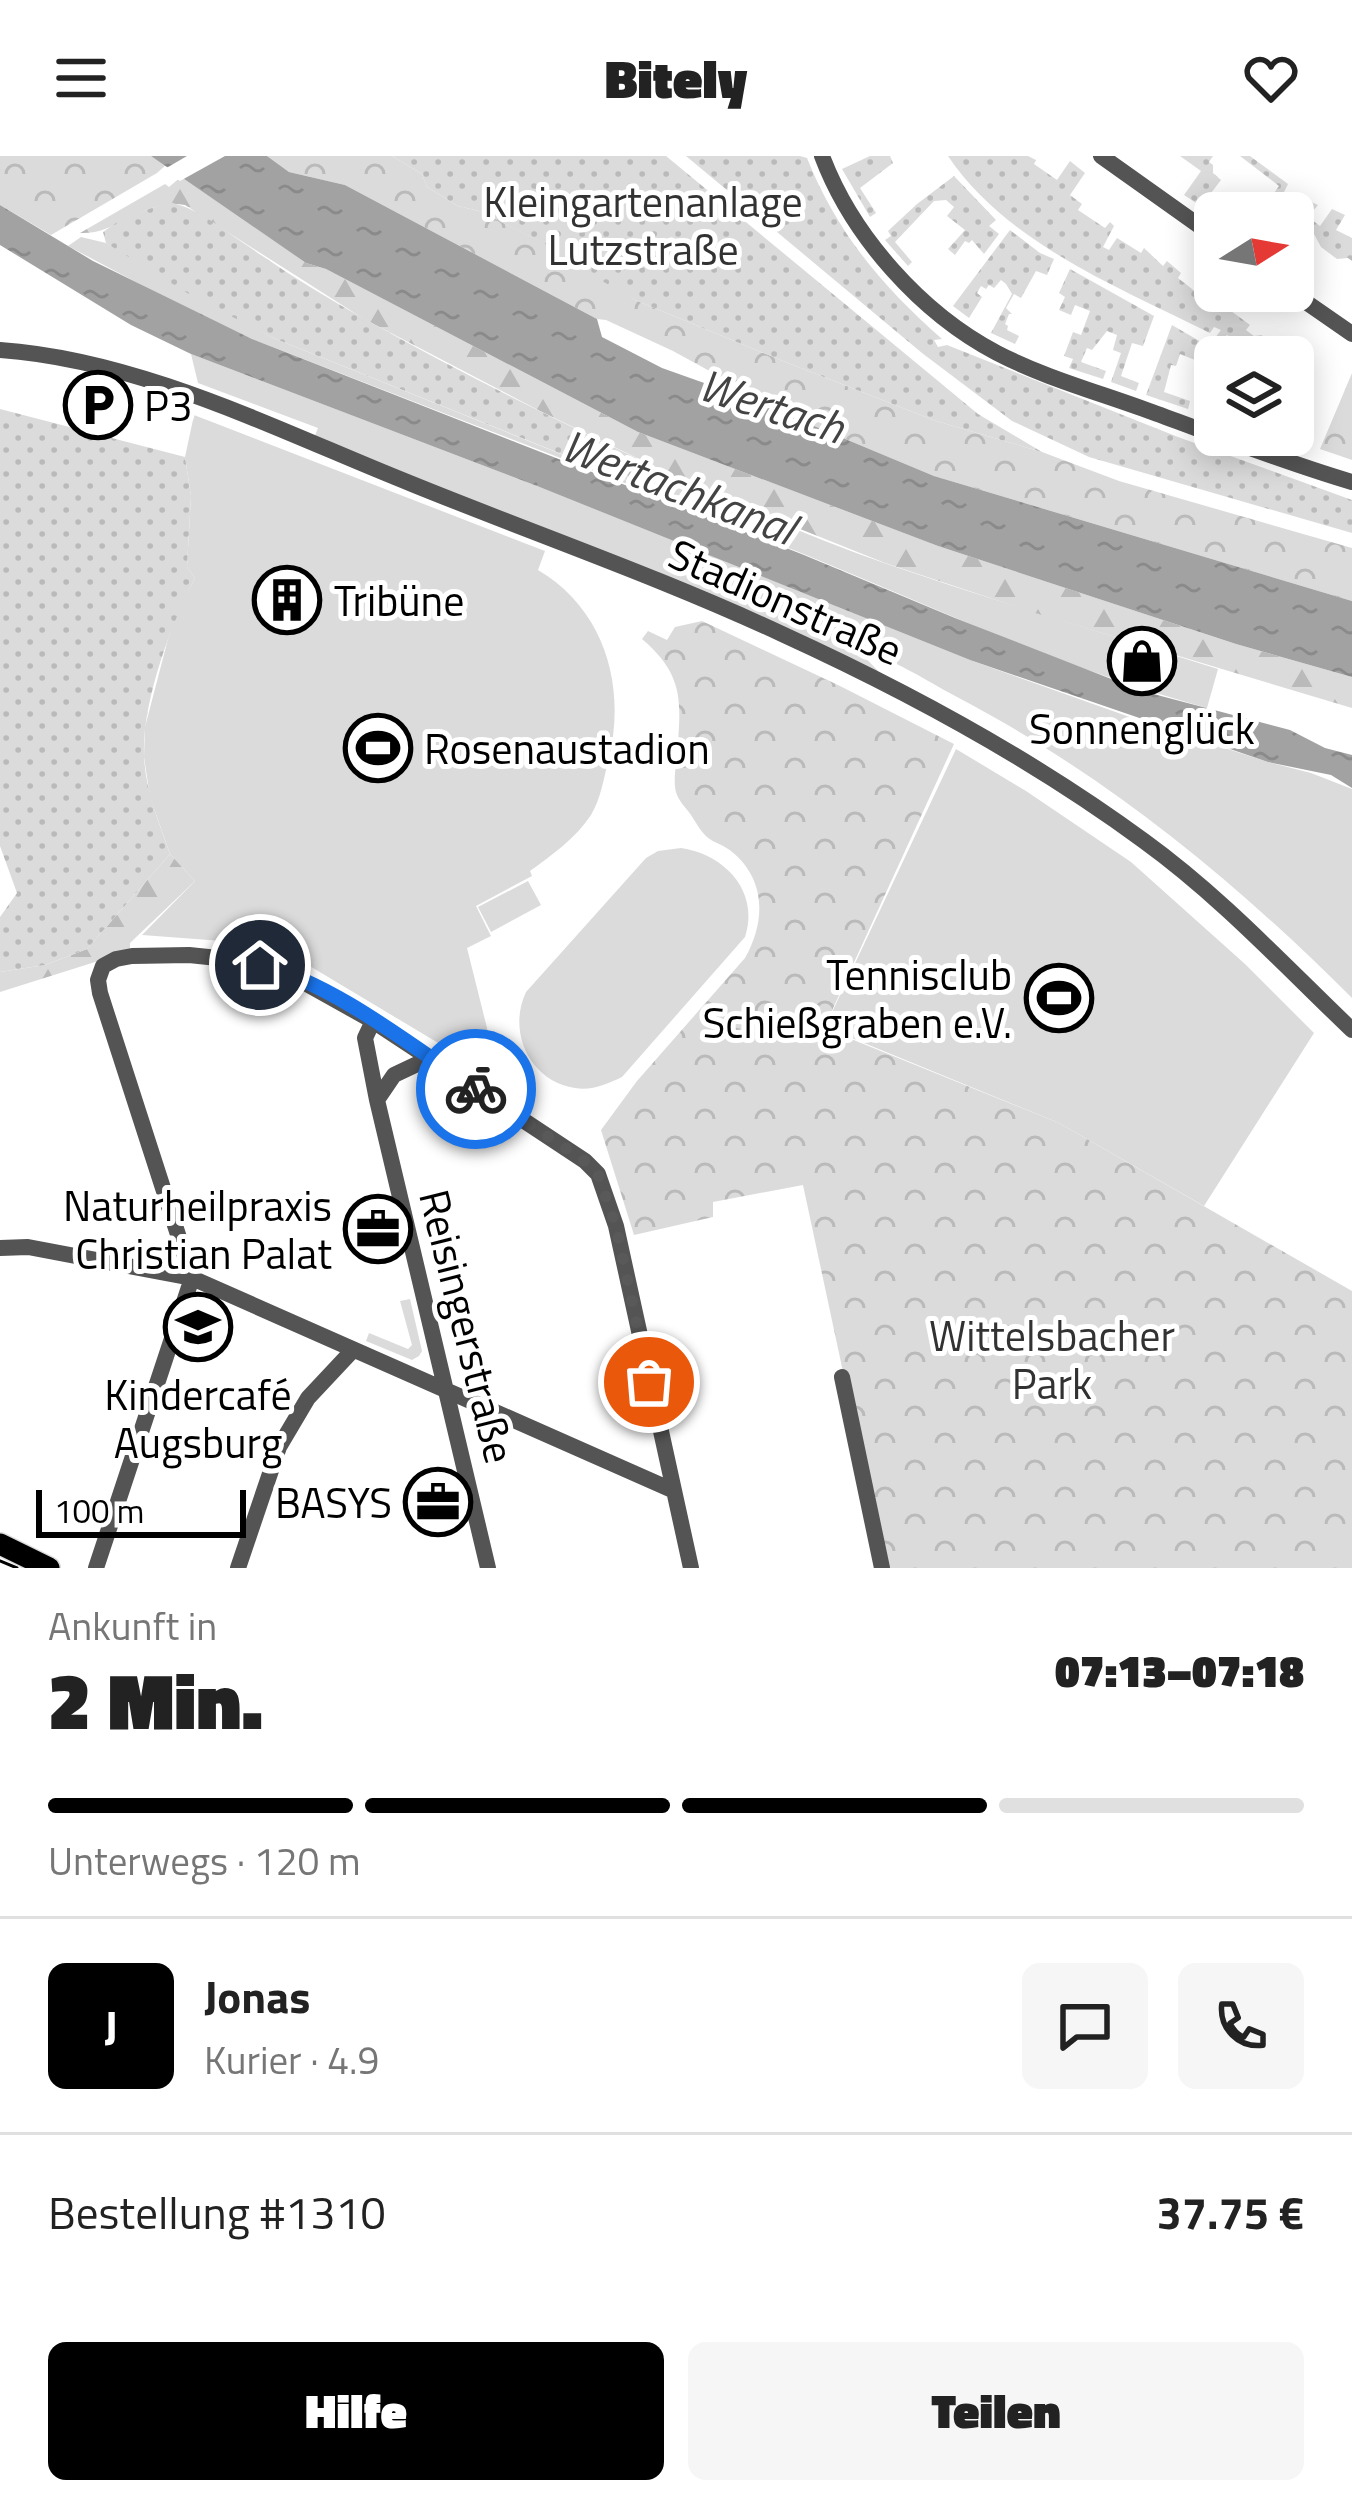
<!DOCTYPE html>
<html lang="de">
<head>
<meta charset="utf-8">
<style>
	:root { --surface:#fff; --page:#f6f6f6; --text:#222; --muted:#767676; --line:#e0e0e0; --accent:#000 }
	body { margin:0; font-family:"Titillium Web",sans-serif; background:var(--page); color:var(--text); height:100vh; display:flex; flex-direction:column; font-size:45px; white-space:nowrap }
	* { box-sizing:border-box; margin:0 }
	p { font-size:39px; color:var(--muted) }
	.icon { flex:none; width:66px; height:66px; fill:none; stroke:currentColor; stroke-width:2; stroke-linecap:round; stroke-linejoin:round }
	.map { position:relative; height:1412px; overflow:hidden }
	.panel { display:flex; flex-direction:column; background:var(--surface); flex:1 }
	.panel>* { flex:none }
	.needle { width:78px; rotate:79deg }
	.tools { position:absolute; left:1194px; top:36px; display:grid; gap:24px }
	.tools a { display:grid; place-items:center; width:120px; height:120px; border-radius:18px; background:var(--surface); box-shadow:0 6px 30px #0003; font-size:60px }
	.scale { position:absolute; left:36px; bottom:30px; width:210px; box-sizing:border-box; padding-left:12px; border:6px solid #000; border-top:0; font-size:33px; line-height:42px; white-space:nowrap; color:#000; -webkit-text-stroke:9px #fff; paint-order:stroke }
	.pin { position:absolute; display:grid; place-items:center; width:102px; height:102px; color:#fff; margin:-51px; border:6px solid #fff; border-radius:50%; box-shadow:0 3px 12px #0007 }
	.courier { position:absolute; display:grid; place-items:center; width:120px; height:120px; margin:-60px; border:9px solid #1a73e8; border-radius:50%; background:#fff; color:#222; box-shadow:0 3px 15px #0007 }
	.overview em { font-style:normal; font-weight:800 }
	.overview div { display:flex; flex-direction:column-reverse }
	.overview { display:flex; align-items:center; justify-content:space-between; height:204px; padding:0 48px }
	h1 { font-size:78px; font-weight:800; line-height:90px }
	.bar { display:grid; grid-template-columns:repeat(4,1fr); gap:18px 12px; align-content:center; height:144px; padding:0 48px }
	.bar i { height:15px; border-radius:9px; background:var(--line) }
	.bar .selected { background:var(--accent) }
	.bar p { grid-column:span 4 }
	.line { display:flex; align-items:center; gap:30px; padding:0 48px; border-top:3px solid var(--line) }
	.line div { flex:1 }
	.round { display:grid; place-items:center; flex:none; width:126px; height:126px; border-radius:18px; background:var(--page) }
	.button { display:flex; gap:24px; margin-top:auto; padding:24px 48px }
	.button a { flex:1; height:138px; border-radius:18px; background:var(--accent); color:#fff; font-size:48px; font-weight:800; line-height:138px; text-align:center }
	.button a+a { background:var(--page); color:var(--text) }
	header { display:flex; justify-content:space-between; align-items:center; height:156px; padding:0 48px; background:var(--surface); font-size:54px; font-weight:800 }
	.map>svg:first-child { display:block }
	.grass { fill:#dbdbdb }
	.forest { fill:url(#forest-firs) }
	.park { fill:url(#park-crowns) }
	.garden { fill:url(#garden-dots) }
	.water { fill:url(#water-ripples) }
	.pier { fill:#fff }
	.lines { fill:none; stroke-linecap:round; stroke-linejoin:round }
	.major-casing { stroke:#dbdbdb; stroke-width:24 }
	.minor { stroke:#545454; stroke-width:16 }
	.major { stroke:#000; stroke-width:21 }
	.tram { stroke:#000; stroke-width:3 }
	.done { stroke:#595959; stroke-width:12; stroke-dasharray:0 21.6 }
	.route { stroke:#1a73e8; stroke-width:15 }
	.labels { text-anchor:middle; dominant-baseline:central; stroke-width:10; stroke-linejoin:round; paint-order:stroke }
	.park-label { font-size:42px; fill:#323232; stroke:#fff }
	.poi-label { font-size:42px; fill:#000; stroke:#fff; text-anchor:start }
	.street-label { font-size:42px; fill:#000; stroke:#fff }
	.water-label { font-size:45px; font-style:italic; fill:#434343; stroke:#fff }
</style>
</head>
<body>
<header><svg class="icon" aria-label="menu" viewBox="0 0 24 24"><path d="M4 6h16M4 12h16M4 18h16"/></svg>Bitely<svg class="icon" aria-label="heart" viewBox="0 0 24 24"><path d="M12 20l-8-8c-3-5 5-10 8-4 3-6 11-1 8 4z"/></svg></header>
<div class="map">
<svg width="1352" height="1412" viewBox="0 0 1352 1412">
	<defs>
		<pattern id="forest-firs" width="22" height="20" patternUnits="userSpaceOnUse" patternTransform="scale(3)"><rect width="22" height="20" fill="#dbdbdb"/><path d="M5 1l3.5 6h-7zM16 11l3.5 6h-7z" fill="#bababa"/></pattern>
		<pattern id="park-crowns" width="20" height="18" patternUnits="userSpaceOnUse" patternTransform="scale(3)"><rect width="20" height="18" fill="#dbdbdb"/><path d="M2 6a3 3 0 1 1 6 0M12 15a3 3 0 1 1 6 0" fill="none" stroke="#bababa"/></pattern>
		<pattern id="garden-dots" width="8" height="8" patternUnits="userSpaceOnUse" patternTransform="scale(3)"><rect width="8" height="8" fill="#dbdbdb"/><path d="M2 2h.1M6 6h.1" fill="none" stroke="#bababa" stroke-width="1.8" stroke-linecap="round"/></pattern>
		<pattern id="water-ripples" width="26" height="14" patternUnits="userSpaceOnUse" patternTransform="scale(3)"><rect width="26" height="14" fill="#a2a2a2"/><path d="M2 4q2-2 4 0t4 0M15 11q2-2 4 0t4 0" fill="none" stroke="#8a8a8a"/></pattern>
	</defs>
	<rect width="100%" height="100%" fill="#fff"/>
	<path class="grass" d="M81,81L106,87L271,181L650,334L659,313C734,348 810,381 887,408C997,446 1108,478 1218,513L1207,552C1069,515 938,453 806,399C622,324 436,255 252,183L198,159L68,90Z
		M191,198L537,330L970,504L1138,564L1268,606L1311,617L1352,633V842C1234,724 1106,619 957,541C923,523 895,503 858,494L878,515L866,518L312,287L318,272L198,227Z
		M194,259L545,395L538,414C606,454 627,533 608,606C603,625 601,642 591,659C576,682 552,699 530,715L532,720L476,750L491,780L467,792L500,924L293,800L222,785L142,779L195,725L170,698L150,641L144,601L145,571L168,483L178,454L195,422L187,411L191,340L185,301Z
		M956,593L1026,635L1131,706L1245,808L1314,877L1204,1050L1059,967L825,871Z
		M681,692C724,698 760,735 745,781L622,921C607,928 592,935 575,932C530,925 507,876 526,836L646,702L658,695Z
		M528,725L541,749L491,776L478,751Z
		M410,1143L422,1195L419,1200L412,1204L366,1185L369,1177L408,1193L412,1189L400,1145Z"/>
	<path class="forest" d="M182,20L306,107L326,113L638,276L938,390L1236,488L1352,521V552L1032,456L885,407L703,334L540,255L364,163L185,49C145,41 118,79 80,77L165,28L169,31Z
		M170,698L195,725L130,787V795L0,836V816L45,809L87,793Z"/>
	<path class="park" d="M0,0H151L166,9L157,17L51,79L0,49Z
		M267,0H392L422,18L427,31L458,50L479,55L566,98L635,144L783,205L936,265L1042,296L1119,325L1352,392V445L934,320L752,244L726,224L673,195L606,164L597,163L345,29L289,16Z
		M1352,217V304L1320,293Z
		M702,465L840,530L954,588L824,872L1059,967L1352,1135V1412H885L803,1029L713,1046V1061L634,1079L601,974L637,925L745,802C766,765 766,723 731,695C724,689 714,687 707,681C701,676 695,665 691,659C686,652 678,644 676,636C673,625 676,610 677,599C681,546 685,520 642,483L648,475L667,484L675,471Z"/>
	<path class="garden" d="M392,0H666L978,258L1042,296L936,265L783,205L635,144L564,103L565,98L479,55L458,50L427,31L422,18Z
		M686,0H800L807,2C837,77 882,130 942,183L934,184L938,191L947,189L1178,281L1352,344V377L1089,301L1012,265L922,197Z
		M870,0H890L893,7L860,32L876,57L870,61L842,13Z
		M948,0H1028L1036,4L1034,8L1057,24L1070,5L1085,17L1070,39L1082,48L1078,54L1105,72L1110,66L1114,70L1103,91L1109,94L1117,82L1141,97L1144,92L1163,110L1167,105L1181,117L1178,122L1201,140L1204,136L1213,142L1215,139L1228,149L1227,152L1250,169L1246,174L1254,180L1262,179L1264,187L1260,194L1255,196L1227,179L1221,184L1215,182L1221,174L1214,171L1210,177C1120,132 1006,87 948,0Z
		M1180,0H1213L1209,6L1213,9V17L1221,24L1201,50L1184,39L1201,15Z
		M1240,0H1250L1288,28L1282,40L1290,49L1298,40L1318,49L1308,61L1320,70L1332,53L1345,59L1336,74L1352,82V105L1348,102L1337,103L1321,91L1314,78L1307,80L1293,70V57H1250L1259,44L1266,48L1279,30Z
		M954,20L996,64L989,70L999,78L984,98L972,84L969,87L965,85L955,99L948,93L965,74L947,60L954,51L946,44L934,45L895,86L912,106L908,110L885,84L891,80L888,75L917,48Z
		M168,46C199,52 222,73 248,90C285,116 325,141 365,163C460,217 560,266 659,313L651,334L271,181L189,138L106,87L103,76L122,63Z
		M1010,74L1040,97L1054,103L1047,119L1036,115L1021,142L1014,138L1006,152L1012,158H1009L1005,168L1008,170L1007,174L1019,180L1015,188L991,177L1012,138L1006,128L1001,124L994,132L989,129L986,133L981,130L977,137L982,141L969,162L953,150Z
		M1070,113L1154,160L1143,190L1132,187L1121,220L1139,227L1136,235L1111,226L1121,197L1113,194L1117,179L1107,175L1092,194L1087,192L1081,206L1106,215L1103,223L1069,212L1073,203L1064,200L1073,176L1081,179L1090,155L1075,149L1071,159L1059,154L1065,141L1059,137Z
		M1172,169L1213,193L1205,208L1180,198L1176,210L1171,209L1164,236L1190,245L1188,253L1146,239Z
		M0,253L185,301L191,340L187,411L195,422C171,467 142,547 144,599C145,634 159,666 170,698L87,793L45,809L0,816V761L17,737L0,690Z"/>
	<path class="water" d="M151,0H267L289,16L345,29L597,163L602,181L662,212L752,244L934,320L1352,445V521L1236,488L938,390L638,276L326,113L306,107Z
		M0,49L93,105L252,183L804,399L955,462L1142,535L1290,574L1325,592L1352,599V632L1331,619L1268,606L970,504L537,330L191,198L131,169L0,89Z"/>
	<path class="pier" d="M187,0H225L180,25L163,14Z"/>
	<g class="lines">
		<g class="major-casing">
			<path id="major" d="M0,1388L49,1412"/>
		</g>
		<path class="minor" d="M822,0C852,80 921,157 997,197C1045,222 1101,237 1152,256C1218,280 1284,306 1352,326
			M1101,0L1215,81
			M1290,135L1352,178
			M0,194C142,204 281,276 412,328C535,378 662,422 782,478C909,536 1031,602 1144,685C1220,740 1284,809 1352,874
			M373,865L365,882L377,944L488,1412
			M377,944L394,919L430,902
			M0,1092L28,1091L192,1122L672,1334
			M842,1221L882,1412
			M96,1412L192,1122L100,837L98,824L103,810L116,803L132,800L189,799L237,804L289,818L373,865L585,1005L598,1018L616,1070L691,1412
			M238,1412L279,1291L308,1242L353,1194"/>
		<use href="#major" class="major"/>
		<path class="tram" d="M0,1405L17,1412"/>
	</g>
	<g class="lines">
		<path class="done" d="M476,933L585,1005L598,1018L616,1070L649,1226"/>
		<path class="route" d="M260,809C333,827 413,891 476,933"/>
	</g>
	<defs>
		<g id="parking-ring" transform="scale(3.45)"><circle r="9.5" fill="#fff" stroke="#000" stroke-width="1.5"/><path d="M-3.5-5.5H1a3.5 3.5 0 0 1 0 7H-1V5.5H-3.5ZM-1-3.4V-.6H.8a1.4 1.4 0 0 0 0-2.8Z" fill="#000"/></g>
		<g id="building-ring" transform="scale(3.45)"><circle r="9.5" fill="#fff" stroke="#000" stroke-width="1.5"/><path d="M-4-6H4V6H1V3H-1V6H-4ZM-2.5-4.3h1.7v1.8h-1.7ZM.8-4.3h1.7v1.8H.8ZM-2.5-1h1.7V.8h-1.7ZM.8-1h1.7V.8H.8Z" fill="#000"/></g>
		<g id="shop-ring" transform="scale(3.45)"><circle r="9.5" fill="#fff" stroke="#000" stroke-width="1.5"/><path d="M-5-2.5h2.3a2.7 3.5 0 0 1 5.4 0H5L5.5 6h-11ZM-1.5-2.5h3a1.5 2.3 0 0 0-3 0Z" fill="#000"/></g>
		<g id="stadium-ring" transform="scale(3.45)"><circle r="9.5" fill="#fff" stroke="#000" stroke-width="1.5"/><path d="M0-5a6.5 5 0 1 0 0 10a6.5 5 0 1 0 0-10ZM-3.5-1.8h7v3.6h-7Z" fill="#000"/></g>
		<g id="office-ring" transform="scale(3.45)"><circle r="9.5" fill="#fff" stroke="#000" stroke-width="1.5"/><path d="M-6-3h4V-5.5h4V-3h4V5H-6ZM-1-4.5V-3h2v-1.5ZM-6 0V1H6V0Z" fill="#000"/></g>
		<g id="school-ring" transform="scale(3.45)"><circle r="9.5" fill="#fff" stroke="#000" stroke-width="1.5"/><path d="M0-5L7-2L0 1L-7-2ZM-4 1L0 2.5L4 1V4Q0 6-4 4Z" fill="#000"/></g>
	</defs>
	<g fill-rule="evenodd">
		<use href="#parking-ring" x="98" y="249"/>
		<use href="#building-ring" x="287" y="444"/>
		<use href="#shop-ring" x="1142" y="505"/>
		<use href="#stadium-ring" x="378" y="592"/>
		<use href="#stadium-ring" x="1059" y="842"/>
		<use href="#office-ring" x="378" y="1073"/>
		<use href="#school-ring" x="198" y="1171"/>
		<use href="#office-ring" x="438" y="1346"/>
	</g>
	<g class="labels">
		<g class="park-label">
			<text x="643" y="45">Kleingartenanlage<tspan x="643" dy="48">Lutzstraße</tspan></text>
			<text x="1052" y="1179">Wittelsbacher<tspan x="1052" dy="48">Park</tspan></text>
		</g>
		<g class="poi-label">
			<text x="144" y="249">P3</text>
			<text x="334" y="444">Tribüne</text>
			<text x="1142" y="572" text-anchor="middle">Sonnenglück</text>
			<text x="424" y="592">Rosenaustadion</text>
			<text x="1012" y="818" text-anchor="end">Tennisclub<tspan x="1012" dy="48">Schießgraben e.V.</tspan></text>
			<text x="332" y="1049" text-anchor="end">Naturheilpraxis<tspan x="332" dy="48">Christian Palat</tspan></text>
			<text x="198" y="1238" text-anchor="middle">Kindercafé<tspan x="198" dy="48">Augsburg</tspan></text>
			<text x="392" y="1346" text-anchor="end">BASYS</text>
		</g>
		<g class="street-label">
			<text transform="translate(786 445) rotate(24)">Stadionstraße</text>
			<text transform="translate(468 1170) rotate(76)">Reisingerstraße</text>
		</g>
		<g class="water-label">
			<text transform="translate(772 249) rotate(18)">Wertach</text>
			<text transform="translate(679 330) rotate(21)">Wertachkanal</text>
		</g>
	</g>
</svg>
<div class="tools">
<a><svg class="needle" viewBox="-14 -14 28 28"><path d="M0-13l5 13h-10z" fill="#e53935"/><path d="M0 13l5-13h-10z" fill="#767676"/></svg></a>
<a><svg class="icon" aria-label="layers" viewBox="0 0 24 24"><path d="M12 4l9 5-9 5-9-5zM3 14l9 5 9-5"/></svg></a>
</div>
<div class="scale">100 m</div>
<div class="pin" style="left:649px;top:1226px;background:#ea580c"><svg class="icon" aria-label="bag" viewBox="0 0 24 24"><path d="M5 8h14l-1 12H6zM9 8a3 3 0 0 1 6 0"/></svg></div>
<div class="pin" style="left:260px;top:809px;background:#1f2937"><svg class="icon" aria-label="home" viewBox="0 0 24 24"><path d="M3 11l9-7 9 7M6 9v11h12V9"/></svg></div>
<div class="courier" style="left:476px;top:933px"><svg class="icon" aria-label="bike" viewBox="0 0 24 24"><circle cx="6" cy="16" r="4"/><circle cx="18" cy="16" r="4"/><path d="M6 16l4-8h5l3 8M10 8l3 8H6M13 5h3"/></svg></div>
</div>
<section class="panel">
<div class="overview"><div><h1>2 Min.</h1><p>Ankunft in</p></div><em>07:13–07:18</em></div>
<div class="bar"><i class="selected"></i><i class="selected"></i><i class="selected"></i><i></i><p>Unterwegs · 120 m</p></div>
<div class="line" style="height:216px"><b class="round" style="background:var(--accent);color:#fff">J</b><div><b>Jonas</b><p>Kurier · 4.9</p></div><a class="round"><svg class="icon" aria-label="chat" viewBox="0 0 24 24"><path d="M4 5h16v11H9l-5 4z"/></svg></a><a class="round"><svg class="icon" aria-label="phone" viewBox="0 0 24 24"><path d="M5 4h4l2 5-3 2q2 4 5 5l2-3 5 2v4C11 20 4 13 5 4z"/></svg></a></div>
<div class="line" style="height:156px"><div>Bestellung #1310</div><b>37.75 €</b></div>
<div class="button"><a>Hilfe</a><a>Teilen</a></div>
</section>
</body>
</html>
